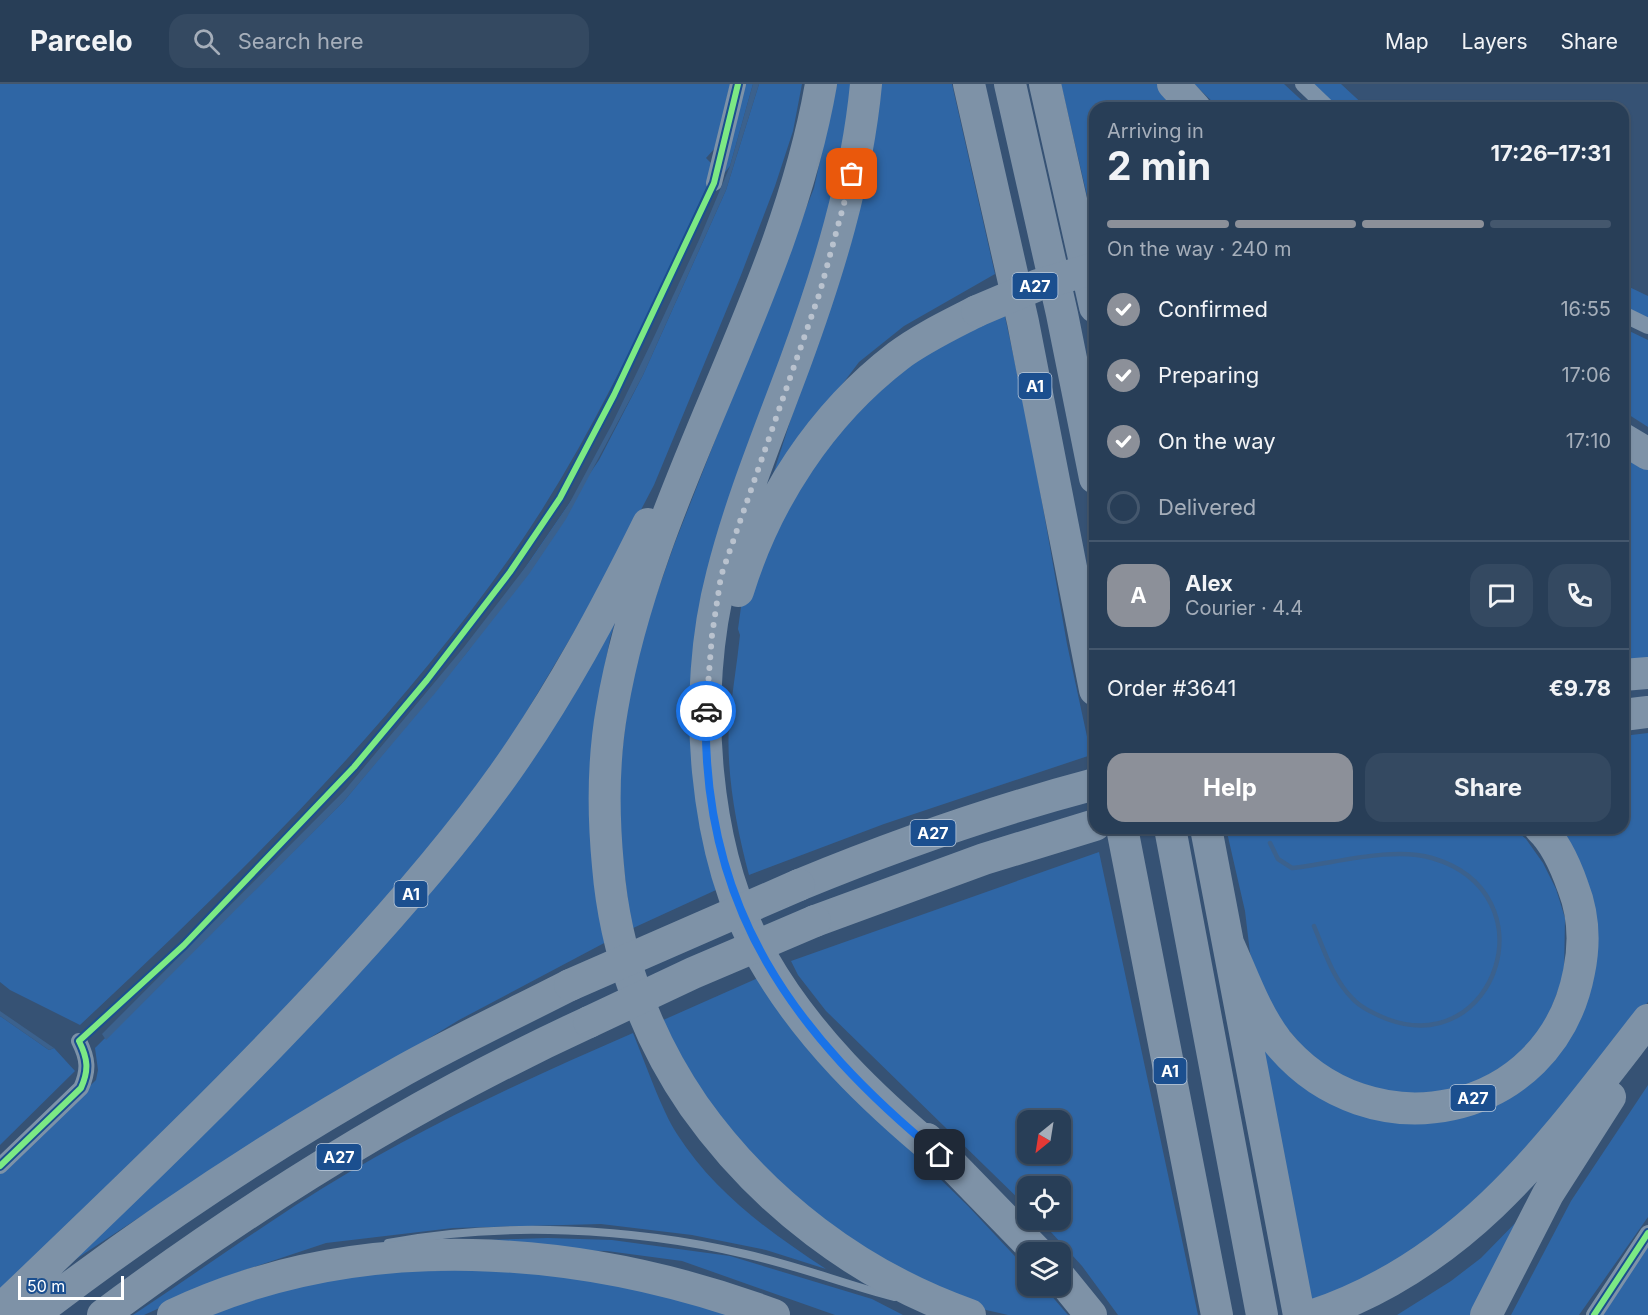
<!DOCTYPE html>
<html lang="en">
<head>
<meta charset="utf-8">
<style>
	:root { --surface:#283e57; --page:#344961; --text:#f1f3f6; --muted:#a5aeba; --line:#44576d; --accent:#8c9099 }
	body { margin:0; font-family:Inter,sans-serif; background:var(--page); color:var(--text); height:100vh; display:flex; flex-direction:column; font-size:22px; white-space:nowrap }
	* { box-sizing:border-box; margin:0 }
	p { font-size:20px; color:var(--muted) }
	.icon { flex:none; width:33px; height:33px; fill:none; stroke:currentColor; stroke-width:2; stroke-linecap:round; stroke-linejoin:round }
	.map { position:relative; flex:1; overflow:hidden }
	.side { position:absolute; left:1089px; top:18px; width:540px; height:732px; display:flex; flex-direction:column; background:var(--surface); border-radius:18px; box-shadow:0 2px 4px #0004,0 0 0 2px var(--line) }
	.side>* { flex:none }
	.needle { width:39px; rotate:210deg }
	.controls { position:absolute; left:1017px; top:1026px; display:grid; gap:12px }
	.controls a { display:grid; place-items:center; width:54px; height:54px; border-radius:12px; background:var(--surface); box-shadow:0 2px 4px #0004,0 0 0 2px var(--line); font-size:30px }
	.scale { position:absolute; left:18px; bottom:15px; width:106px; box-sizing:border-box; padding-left:6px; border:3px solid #fff; border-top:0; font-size:16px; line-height:21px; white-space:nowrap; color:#fff; -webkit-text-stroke:4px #1b4f8f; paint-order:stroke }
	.pin { position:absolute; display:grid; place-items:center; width:51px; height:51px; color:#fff; margin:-26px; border-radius:12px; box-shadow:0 3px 9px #0006 }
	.courier { position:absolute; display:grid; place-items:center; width:60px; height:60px; margin:-30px; border:4px solid #1a73e8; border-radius:50%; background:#fff; color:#222; box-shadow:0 2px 8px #0007 }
	.headline em { font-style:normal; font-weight:700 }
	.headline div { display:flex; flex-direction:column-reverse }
	.headline { display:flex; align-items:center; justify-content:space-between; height:102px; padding:0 18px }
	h1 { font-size:39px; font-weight:700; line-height:45px }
	.bar { display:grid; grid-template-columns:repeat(4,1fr); gap:9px 6px; align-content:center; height:72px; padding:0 18px }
	.bar i { height:8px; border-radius:4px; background:var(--line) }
	.bar .on { background:var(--accent) }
	.bar p { grid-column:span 4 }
	.line { display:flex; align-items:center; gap:15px; padding:0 18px; border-top:2px solid var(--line) }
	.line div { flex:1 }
	.round { display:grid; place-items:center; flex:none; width:63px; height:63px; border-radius:18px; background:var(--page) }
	ol { padding:0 18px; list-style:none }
	li { display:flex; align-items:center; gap:18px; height:66px }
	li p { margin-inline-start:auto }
	li .icon { padding:6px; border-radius:50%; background:var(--accent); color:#fff; stroke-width:4 }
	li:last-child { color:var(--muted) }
	li i { width:33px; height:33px; border:3px solid var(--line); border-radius:50% }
	.primary-button { display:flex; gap:12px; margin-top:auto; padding:12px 18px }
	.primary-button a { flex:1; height:69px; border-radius:18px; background:var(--accent); color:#fff; font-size:24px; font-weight:700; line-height:69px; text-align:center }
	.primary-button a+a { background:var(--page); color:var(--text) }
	header { display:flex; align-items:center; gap:36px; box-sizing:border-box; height:84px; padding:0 30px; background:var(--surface); border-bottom:2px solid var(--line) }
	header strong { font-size:28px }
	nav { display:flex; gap:33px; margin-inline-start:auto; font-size:21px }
	.search { width:420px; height:54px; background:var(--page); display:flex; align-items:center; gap:15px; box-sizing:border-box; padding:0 21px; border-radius:18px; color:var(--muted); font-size:22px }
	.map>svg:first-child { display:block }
	.green { fill:#2f66a5; fill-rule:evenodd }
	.water { fill:#3b618d }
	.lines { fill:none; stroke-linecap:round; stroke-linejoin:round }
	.stream { stroke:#3b618d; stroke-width:4.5 }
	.service { stroke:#7d92a8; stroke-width:8 }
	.minor { stroke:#7d92a8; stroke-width:16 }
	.motorway { stroke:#7e92a7; stroke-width:32 }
	.motorway-bridge { stroke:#7e92a7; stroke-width:32 }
	.cycleway-casing { stroke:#1b4f8f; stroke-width:10 }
	.cycleway { stroke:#7ce984; stroke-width:6 }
	.done { stroke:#b9c2ce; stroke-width:6; stroke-dasharray:0 10.8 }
	.route { stroke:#1a73e8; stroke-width:8 }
	.labels { text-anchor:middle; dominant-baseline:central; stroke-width:6; stroke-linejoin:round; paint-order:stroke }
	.shield { fill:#1b4f8f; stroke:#bbcadd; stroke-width:1.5 }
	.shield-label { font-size:16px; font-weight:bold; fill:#fff }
</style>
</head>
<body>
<header>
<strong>Parcelo</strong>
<div class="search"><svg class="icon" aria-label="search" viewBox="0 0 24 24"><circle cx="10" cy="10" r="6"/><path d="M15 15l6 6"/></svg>Search here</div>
<nav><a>Map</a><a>Layers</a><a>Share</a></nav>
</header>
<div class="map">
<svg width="1648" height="1231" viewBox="0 0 1648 1231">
	<rect width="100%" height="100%" fill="#365274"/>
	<path class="green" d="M0,0H730L716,63L706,74L712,80V91C654,217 597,347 518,462C393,642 239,792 80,941L10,906L0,898Z
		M742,0H753L730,82L718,97Z
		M759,0H802L793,47L775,102L741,191L654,401L599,506L508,659L415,786L166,1050L0,1213V1090L96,996L98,986L95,964L344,717L468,567L599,376L643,291L726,106Z
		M837,0H860L838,117L727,447L712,791L716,806L631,845L619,742L620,687L628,617L644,546L674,461L814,104Z
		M879,0H952L995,190L904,242L859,278L772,394L803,297Z
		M1061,0H1158L1180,24H1095V146Z
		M1194,0H1284L1310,24H1219Z
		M1307,0H1341L1367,24H1333Z
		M1623,200L1648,212V237L1623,226Z
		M1004,228L1029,344L1067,560L1091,671L884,740L749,791C736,742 726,689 729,639C732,609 737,580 740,551L738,545L741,523L760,464L803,385L887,299L917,276Z
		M1623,244L1648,256V343L1623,327Z
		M1623,372L1648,386V578L1623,582Z
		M619,525L610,555L594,639L608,857L459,936L184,1104L73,1177L224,1027Z
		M1648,649V918L1517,1082L1413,1175L1312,1220L1252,931L1282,971L1448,1030L1581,921L1550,744H1623V652Z
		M1226,744H1513L1526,755L1543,779L1556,805L1565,834L1564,891L1545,940L1531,964L1469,1003L1395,1015L1319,982L1263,916L1250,869L1245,827Z
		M1099,768L1198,1231H1118L1082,1182L1040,1136H1060V1102H1028L1027,1123L826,927L798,891L791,877ZM1060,1036V1070H1028V1036Z
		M758,894L863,1020L968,1122L1027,1185L1028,1202H1043L1068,1231H1008L973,1223L907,1195L775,1102L722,1042L661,937Z
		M0,932L49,966L54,964L75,987L0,1061Z
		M633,949C645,978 661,1025 677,1050C714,1108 769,1148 826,1185L766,1166L692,1151L601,1140L453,1144L326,1159L239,1188L144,1231H133C187,1195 241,1157 296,1121C402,1052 518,999 633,949Z
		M1648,1001V1133L1579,1231H1511L1571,1117Z
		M1525,1129L1475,1231H1397L1451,1197L1481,1174Z
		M548,1154L612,1156L730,1172L872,1215L903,1231H835L682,1177L607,1167L455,1164V1157Z
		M1648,1162V1231H1603Z
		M545,1182L755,1231H196L315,1189Z"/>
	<path class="water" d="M753,0H759L726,106L643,291L566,435L529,490L436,608L344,717L106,956L102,950L345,706L464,563L531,476L569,420L612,340L653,255L699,156L730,82Z
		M0,927L54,964L49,966L0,932Z"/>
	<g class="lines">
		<path class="stream" d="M1270,759L1278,775L1292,784C1332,780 1392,762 1432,774C1552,809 1496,976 1387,935C1375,930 1361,924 1352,914C1333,895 1324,866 1314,842"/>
		<path class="service" d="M388,1159C500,1137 634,1144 745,1170C796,1181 844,1200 894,1213"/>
		<path class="minor" d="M1303,0L1328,24
			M714,99L738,0
			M1623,230L1648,242
			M0,1082L81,1004C89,986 88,975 79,957
			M1594,1231L1648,1149"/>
		<path class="motorway" d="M821,0C783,218 649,407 612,625C603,676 603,730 608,782C615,868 645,951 694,1022C762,1118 859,1192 970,1231
			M866,0C857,96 828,189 795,279C769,349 740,419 722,491C691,609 702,769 763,875C807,952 872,1015 940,1071
			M969,0L1023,238L1095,606
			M1010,0L1062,230L1095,394
			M1045,0L1095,223
			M1173,0L1195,24
			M1623,355L1648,370
			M738,507C766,416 821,331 898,272C922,254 950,241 977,227
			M1623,591L1648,589
			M1623,631L1648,628
			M1122,744L1217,1231
			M1170,744L1262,1231
			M1206,744L1299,1231
			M799,801C896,761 993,727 1095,700
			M815,837L984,775L1095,741
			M1228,859C1243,892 1255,928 1277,957C1369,1071 1551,1035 1579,888C1585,859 1584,831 1573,803C1566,783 1556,759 1540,744
			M927,1055L1037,1168
			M1060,1193L1091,1231
			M0,1226C117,1114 234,1003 343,884C400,822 455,759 504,690C560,611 605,527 648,440
			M33,1231C150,1141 275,1058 404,986C458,956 515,929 570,901
			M103,1231C255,1118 417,1017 589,938
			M173,1231C361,1142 583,1160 774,1231
			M1314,1231C1468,1179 1553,1058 1648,936
			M1486,1231L1548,1110L1610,1013"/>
		<path class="motorway-bridge" d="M977,227L1038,201L1095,184
			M570,901L799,801
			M589,938L693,889L815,837"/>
		<g class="cycleway-casing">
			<path id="cycleway" d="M0,1082L81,1004C89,986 88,975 79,957L184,861L354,683L427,596L510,488L560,414L614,311L714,99L738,0
				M1594,1231L1648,1149"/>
		</g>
		<use href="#cycleway" class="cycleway"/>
	</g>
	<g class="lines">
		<path class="done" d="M706,627L712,551L721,492L820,208L852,90"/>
		<path class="route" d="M706,627C701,824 794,951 940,1071"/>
	</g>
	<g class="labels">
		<g class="shield">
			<rect x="1012.5" y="189" width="45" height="26" rx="4.5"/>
			<rect x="1018.5" y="289" width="33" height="26" rx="4.5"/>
			<rect x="910.5" y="736" width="45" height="26" rx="4.5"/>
			<rect x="394.5" y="797" width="33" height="26" rx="4.5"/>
			<rect x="1153.5" y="974" width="33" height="26" rx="4.5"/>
			<rect x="1450.5" y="1001" width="45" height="26" rx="4.5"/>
			<rect x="316.5" y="1060" width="45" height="26" rx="4.5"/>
		</g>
		<g class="shield-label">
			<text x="1035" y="202">A27</text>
			<text x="1035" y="302">A1</text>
			<text x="933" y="749">A27</text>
			<text x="411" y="810">A1</text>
			<text x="1170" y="987">A1</text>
			<text x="1473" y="1014">A27</text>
			<text x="339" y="1073">A27</text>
		</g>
	</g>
</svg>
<div class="controls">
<a><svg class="needle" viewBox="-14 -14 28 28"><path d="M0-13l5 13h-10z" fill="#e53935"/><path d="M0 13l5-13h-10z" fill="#a5aeba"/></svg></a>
<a><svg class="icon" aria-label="locate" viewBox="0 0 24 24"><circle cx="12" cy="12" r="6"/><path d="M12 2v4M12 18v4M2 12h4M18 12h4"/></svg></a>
<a><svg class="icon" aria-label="layers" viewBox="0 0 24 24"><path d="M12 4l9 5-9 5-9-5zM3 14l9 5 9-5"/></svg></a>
</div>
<div class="scale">50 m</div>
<div class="pin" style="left:852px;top:90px;background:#ea580c"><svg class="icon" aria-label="bag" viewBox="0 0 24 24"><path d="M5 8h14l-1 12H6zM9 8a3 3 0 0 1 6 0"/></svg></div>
<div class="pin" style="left:940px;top:1071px;background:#1f2937"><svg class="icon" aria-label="home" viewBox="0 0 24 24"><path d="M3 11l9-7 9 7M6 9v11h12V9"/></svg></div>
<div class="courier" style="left:706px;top:627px"><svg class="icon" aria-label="car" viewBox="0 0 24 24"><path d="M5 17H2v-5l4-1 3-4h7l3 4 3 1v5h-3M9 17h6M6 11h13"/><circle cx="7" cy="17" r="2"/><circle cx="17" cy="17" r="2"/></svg></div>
<section class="side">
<div class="headline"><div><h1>2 min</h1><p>Arriving in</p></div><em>17:26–17:31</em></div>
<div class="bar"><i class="on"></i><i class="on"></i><i class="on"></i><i></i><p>On the way · 240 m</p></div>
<ol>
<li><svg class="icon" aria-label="check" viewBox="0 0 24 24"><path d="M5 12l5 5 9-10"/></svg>Confirmed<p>16:55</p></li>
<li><svg class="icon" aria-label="check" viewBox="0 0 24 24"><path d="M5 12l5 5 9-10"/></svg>Preparing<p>17:06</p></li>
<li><svg class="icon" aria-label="check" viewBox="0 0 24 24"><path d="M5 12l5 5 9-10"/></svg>On the way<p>17:10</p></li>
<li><i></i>Delivered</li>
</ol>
<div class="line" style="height:108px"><b class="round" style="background:var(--accent);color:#fff">A</b><div><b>Alex</b><p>Courier · 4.4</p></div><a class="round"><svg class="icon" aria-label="chat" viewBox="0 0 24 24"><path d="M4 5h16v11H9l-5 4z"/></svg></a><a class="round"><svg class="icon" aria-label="phone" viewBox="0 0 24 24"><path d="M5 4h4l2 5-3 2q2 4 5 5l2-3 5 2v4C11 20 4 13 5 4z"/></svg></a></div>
<div class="line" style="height:78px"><div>Order #3641</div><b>€9.78</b></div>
<div class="primary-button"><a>Help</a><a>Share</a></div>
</section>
</div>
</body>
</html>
